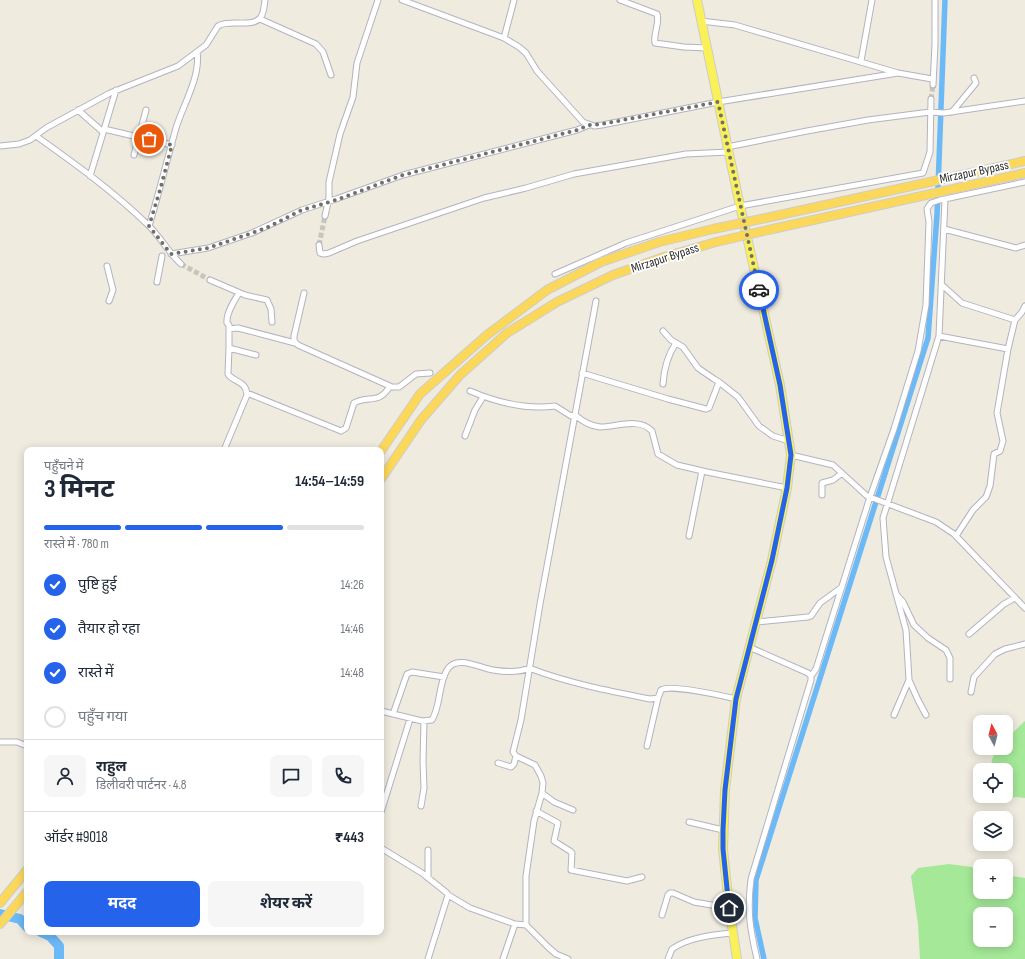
<!DOCTYPE html>
<html lang="hi">
<head>
<meta charset="utf-8">
<style>
	:root { --surface:#fff; --page:#f6f6f7; --text:#1f2937; --muted:#747a83; --line:#e0e1e3; --accent:#2563eb }
	body { margin:0; font-family:"Sofia Sans Condensed","Noto Sans Devanagari",sans-serif; background:var(--page); color:var(--text); height:100vh; display:flex; flex-direction:column; font-size:15px; white-space:nowrap }
	* { box-sizing:border-box; margin:0 }
	p { font-size:13px; color:var(--muted) }
	.icon { flex:none; width:22px; height:22px; fill:none; stroke:currentColor; stroke-width:2; stroke-linecap:round; stroke-linejoin:round }
	.map { position:relative; flex:1; overflow:hidden }
	.panel { position:absolute; left:24px; top:447px; width:360px; height:488px; display:flex; flex-direction:column; background:var(--surface); border-radius:8px; box-shadow:0 2px 10px #0003 }
	.panel>* { flex:none }
	.needle { width:26px; rotate:353deg }
	.tools { position:absolute; left:973px; top:715px; display:grid; gap:8px }
	.tools a { display:grid; place-items:center; width:40px; height:40px; border-radius:8px; background:var(--surface); box-shadow:0 2px 10px #0003; font-size:20px }
	.pin { position:absolute; display:grid; place-items:center; width:34px; height:34px; color:#fff; margin:-17px; border:2px solid #fff; border-radius:50%; box-shadow:0 1px 4px #0007 }
	.courier { position:absolute; display:grid; place-items:center; width:40px; height:40px; margin:-20px; border:3px solid #2563eb; border-radius:50%; background:#fff; color:#222; box-shadow:0 1px 5px #0007 }
	.head em { font-style:normal; font-weight:700 }
	.head div { display:flex; flex-direction:column-reverse }
	.head { display:flex; align-items:center; justify-content:space-between; height:68px; padding:0 20px }
	h1 { font-size:26px; font-weight:700; line-height:30px }
	.bar { display:grid; grid-template-columns:repeat(4,1fr); gap:6px 4px; align-content:center; height:48px; padding:0 20px }
	.bar i { height:5px; border-radius:3px; background:var(--line) }
	.bar .on { background:var(--accent) }
	.bar p { grid-column:span 4 }
	.line { display:flex; align-items:center; gap:10px; padding:0 20px; border-top:1px solid var(--line) }
	.line div { flex:1 }
	.round { display:grid; place-items:center; flex:none; width:42px; height:42px; border-radius:8px; background:var(--page) }
	ol { padding:0 20px; list-style:none }
	li { display:flex; align-items:center; gap:12px; height:44px }
	li p { margin-inline-start:auto }
	li .icon { padding:4px; border-radius:50%; background:var(--accent); color:#fff; stroke-width:4 }
	li:last-child { color:var(--muted) }
	li i { width:22px; height:22px; border:2px solid var(--line); border-radius:50% }
	.button { display:flex; gap:8px; margin-top:auto; padding:8px 20px }
	.button a { flex:1; height:46px; border-radius:8px; background:var(--accent); color:#fff; font-size:16px; font-weight:700; line-height:46px; text-align:center }
	.button a+a { background:var(--page); color:var(--text) }
	.map>svg:first-child { display:block }
	.green { fill:#a5e998; fill-rule:evenodd }
	.lines { fill:none; stroke-linecap:round; stroke-linejoin:round }
	.canal { stroke:#6cb9f7; stroke-width:5.5 }
	.river { stroke:#6cb9f7; stroke-width:10 }
	.minor-tunnel { stroke:#c8c5bb; stroke-width:5; stroke-dasharray:5 2.5; stroke-linecap:butt }
	.minor-casing { stroke:#b3b3c1; stroke-width:7 }
	.primary-casing { stroke:#cdcdcd; stroke-width:10 }
	.trunk-casing { stroke:#cdcdcd; stroke-width:10 }
	.minor { stroke:#fff; stroke-width:5 }
	.primary { stroke:#faf159; stroke-width:8 }
	.trunk { stroke:#fcd85a; stroke-width:8 }
	.trunk-bridge-casing { stroke:#cdcdcd; stroke-width:10; stroke-linecap:butt }
	.trunk-bridge { stroke:#fcd85a; stroke-width:8 }
	.done { stroke:#71706b; stroke-width:4; stroke-dasharray:0 7.2 }
	.route { stroke:#2563eb; stroke-width:5 }
	.labels { text-anchor:middle; dominant-baseline:central; stroke-width:3.5; stroke-linejoin:round; paint-order:stroke }
	.street-label { font-size:13px; fill:#2d2d2d; stroke:#fff }
</style>
</head>
<body>
<div class="map">
<svg width="1025" height="959" viewBox="0 0 1025 959">
	<rect width="100%" height="100%" fill="#efebdf"/>
	<path class="green" d="M1025,721V798L1016,797L999,801L995,796H1006V770H991L992,759L998,748H1006V739Z
		M949,864L980,868V892H1006V875L1025,878V959H920L918,924L911,876L918,868ZM980,914H1006V940H980Z"/>
	<g class="lines">
		<path class="canal" d="M764,959L755,918L756,880L928,338L937,215L945,0"/>
		<path class="river" d="M0,914L20,919L27,927
			M41,932L50,936L59,946V959"/>
		<path class="minor-tunnel" d="M931,99L933,85
			M319,245L325,216
			M181,264L210,280"/>
		<g class="minor-casing">
			<path id="minor" d="M402,0L504,38L519,47L526,53L537,71L583,122L594,126L602,125L718,102L898,73
				M620,0L657,14C660,24 653,33 655,43L684,47L707,48
				M260,19L316,44L323,52L331,75
				M701,21L735,25L898,73L932,79
				M504,38L514,0
				M861,61L872,0
				M933,85L935,44V0
				M78,110L103,132
				M952,112L976,83L974,78
				M104,129L172,145
				M36,136C74,163 113,191 147,224C160,236 168,252 181,264
				M0,146L19,144L30,140L46,128L110,93L178,66L206,45L218,26C229,19 252,28 260,18C264,14 264,6 265,0
				M727,147L807,131L868,120L930,112L944,113L1025,101
				M134,155L146,110
				M90,176L116,90
				M325,216L329,198V182L340,134L353,97L357,63L378,0
				M149,226C159,193 167,160 176,128C183,105 201,76 197,52
				M944,229L1016,248L1025,245
				M319,245L320,253L324,254L329,253L357,241L484,198L526,188L574,174L686,154L729,152
				M171,254L208,248L252,233L302,210L336,199L403,175L577,130L589,125
				M107,266L113,290L109,301
				M555,274L626,243L740,206L923,173L930,152L931,99
				M210,280L245,295L267,300L271,309L272,322
				M157,282L162,256
				M942,285L962,303L1015,320
				M304,293L294,336V341L298,345L392,387H399L416,374L430,373
				M229,329L238,328L295,343
				M663,331L671,340L683,347L698,368L714,379L719,382L738,397L759,426L773,436L789,441
				M939,336L1008,349
				M229,348L256,355
				M582,373L668,399L706,409L709,408L719,382
				M663,384C664,369 667,356 676,343
				M470,391C496,402 526,410 555,406L571,416L575,415C582,421 590,426 600,427C616,427 639,417 652,431L658,454L677,465L707,472L787,488
				M247,393L341,431L346,428L354,403C369,395 379,405 390,386
				M465,436L475,410L483,397
				M224,450L247,395C246,380 234,383 228,374L229,348V325L227,323C226,313 234,301 239,293
				M791,455L833,465L867,496L936,522L954,534L1025,608
				M822,495V483L833,480L842,473
				M689,536L702,471
				M956,536L973,510L986,497L990,486L994,454L1000,451L1003,441L997,413L1008,349L1015,320L1022,312L1025,306
				M896,594L903,602L914,625L928,638L946,650L950,658V679
				M756,622L808,617L811,616L820,603L842,587
				M969,634L1004,604L1015,598
				M749,647L808,673L811,676V680L751,879C747,911 750,929 757,959
				M811,676L816,669L870,497L894,429L918,351L926,305L929,222L927,209L931,203L940,200L1025,182
				M971,692L974,677L995,654L1005,649L1025,644
				M381,711L422,721L432,720C441,705 438,685 447,670C456,654 480,668 493,670C505,672 518,673 529,668C568,683 609,691 650,699L658,698L661,690C670,684 723,696 736,699
				M393,714L407,674L412,672L444,677
				M894,715L909,680
				M926,715L918,700L909,680L906,630L886,557L883,518L939,336L945,199
				M0,742H17L27,746
				M647,746L658,698
				M498,763L511,767L514,764L516,756
				M542,793L554,802L573,810
				M421,806L424,788L423,762L424,721
				M536,811L558,823L554,841L570,851L572,853L571,870L627,881L642,877
				M381,812L410,719
				M689,822L723,830
				M381,848L422,873L447,893L448,895L470,908L515,924L526,925L548,947L556,954L568,959
				M428,850V878
				M662,915L668,895L670,893H673L694,902L729,908
				M526,925V876L534,821L542,793L543,783L541,776L535,765L516,756L513,752L521,720L540,604L596,301
				M428,959L448,895
				M503,959L515,924
				M668,959L672,949C689,937 713,935 732,933"/>
		</g>
		<g class="primary-casing">
			<path id="primary" d="M697,0L737,192L780,385L791,455L787,488L772,560L736,699L725,790L723,849L729,906L737,959"/>
		</g>
		<g class="trunk-casing">
			<path id="trunk" d="M766,218L1025,161
				M768,230L1025,173
				M381,451L420,394L487,335L547,290L601,262L659,242L713,229
				M381,479L421,420L460,375L507,333L557,302L613,275L664,257L716,242
				M0,903L27,870
				M0,924L27,892"/>
		</g>
		<use href="#minor" class="minor"/>
		<use href="#primary" class="primary"/>
		<use href="#trunk" class="trunk"/>
		<g class="trunk-bridge-casing">
			<path id="trunk-bridge" d="M713,229L766,218
				M716,242L768,230"/>
		</g>
		<use href="#trunk-bridge" class="trunk-bridge"/>
	</g>
	<g class="lines">
		<path class="done" d="M149,139L172,145L160,190L149,226L171,254L208,248L252,233L266,228L302,210L336,200L403,175L577,130L589,125L602,124L718,102L759,290"/>
		<path class="route" d="M729,908L723,849V830L725,790L736,699L772,560L787,488L791,455L780,385L759,290"/>
	</g>
	<g class="labels">
		<g class="street-label">
			<text transform="translate(974 172) rotate(-12)">Mirzapur Bypass</text>
			<text transform="translate(665 258) rotate(-18)">Mirzapur Bypass</text>
		</g>
	</g>
</svg>
<div class="tools">
<a><svg class="needle" viewBox="-14 -14 28 28"><path d="M0-13l5 13h-10z" fill="#e53935"/><path d="M0 13l5-13h-10z" fill="#747a83"/></svg></a>
<a><svg class="icon" aria-label="locate" viewBox="0 0 24 24"><circle cx="12" cy="12" r="6"/><path d="M12 2v4M12 18v4M2 12h4M18 12h4"/></svg></a>
<a><svg class="icon" aria-label="layers" viewBox="0 0 24 24"><path d="M12 4l9 5-9 5-9-5zM3 14l9 5 9-5"/></svg></a>
<a>+</a>
<a>−</a>
</div>
<div class="pin" style="left:149px;top:139px;background:#ea580c"><svg class="icon" aria-label="bag" viewBox="0 0 24 24"><path d="M5 8h14l-1 12H6zM9 8a3 3 0 0 1 6 0"/></svg></div>
<div class="pin" style="left:729px;top:908px;background:#1f2937"><svg class="icon" aria-label="home" viewBox="0 0 24 24"><path d="M3 11l9-7 9 7M6 9v11h12V9"/></svg></div>
<div class="courier" style="left:759px;top:290px"><svg class="icon" aria-label="car" viewBox="0 0 24 24"><path d="M5 17H2v-5l4-1 3-4h7l3 4 3 1v5h-3M9 17h6M6 11h13"/><circle cx="7" cy="17" r="2"/><circle cx="17" cy="17" r="2"/></svg></div>
<section class="panel">
<div class="head"><div><h1>3 मिनट</h1><p>पहुँचने में</p></div><em>14:54–14:59</em></div>
<div class="bar"><i class="on"></i><i class="on"></i><i class="on"></i><i></i><p>रास्ते में · 780 m</p></div>
<ol>
<li><svg class="icon" aria-label="check" viewBox="0 0 24 24"><path d="M5 12l5 5 9-10"/></svg>पुष्टि हुई<p>14:26</p></li>
<li><svg class="icon" aria-label="check" viewBox="0 0 24 24"><path d="M5 12l5 5 9-10"/></svg>तैयार हो रहा<p>14:46</p></li>
<li><svg class="icon" aria-label="check" viewBox="0 0 24 24"><path d="M5 12l5 5 9-10"/></svg>रास्ते में<p>14:48</p></li>
<li><i></i>पहुँच गया</li>
</ol>
<div class="line" style="height:72px"><a class="round"><svg class="icon" aria-label="person" viewBox="0 0 24 24"><circle cx="12" cy="8" r="4"/><path d="M4 21q1-7 8-7t8 7"/></svg></a><div><b>राहुल</b><p>डिलीवरी पार्टनर · 4.8</p></div><a class="round"><svg class="icon" aria-label="chat" viewBox="0 0 24 24"><path d="M4 5h16v11H9l-5 4z"/></svg></a><a class="round"><svg class="icon" aria-label="phone" viewBox="0 0 24 24"><path d="M5 4h4l2 5-3 2q2 4 5 5l2-3 5 2v4C11 20 4 13 5 4z"/></svg></a></div>
<div class="line" style="height:52px"><div>ऑर्डर #9018</div><b>₹443</b></div>
<div class="button"><a>मदद</a><a>शेयर करें</a></div>
</section>
</div>
</body>
</html>
